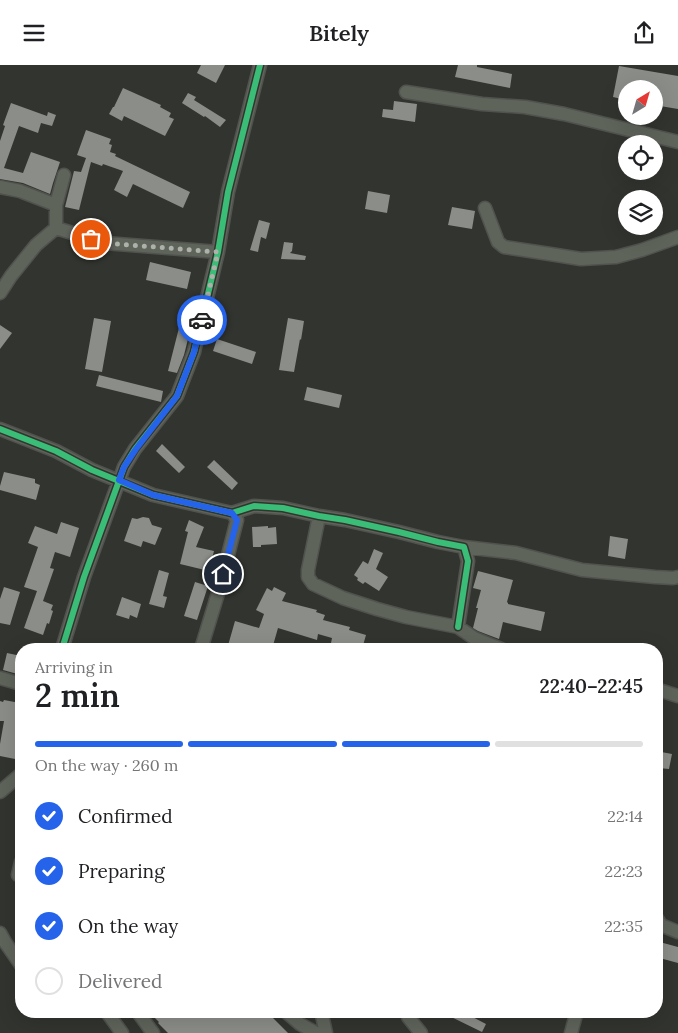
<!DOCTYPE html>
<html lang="en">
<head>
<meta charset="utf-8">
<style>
	:root { --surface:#fff; --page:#f2f2f2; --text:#202124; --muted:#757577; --line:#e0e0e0; --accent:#2563eb }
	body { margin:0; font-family:Lora,serif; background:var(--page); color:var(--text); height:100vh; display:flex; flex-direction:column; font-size:19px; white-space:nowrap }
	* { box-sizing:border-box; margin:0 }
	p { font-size:16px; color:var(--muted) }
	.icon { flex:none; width:28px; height:28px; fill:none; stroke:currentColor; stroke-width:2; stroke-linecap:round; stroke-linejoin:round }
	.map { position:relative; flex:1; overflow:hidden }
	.drawer { position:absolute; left:15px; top:578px; width:648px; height:375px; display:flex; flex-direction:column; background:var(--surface); border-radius:20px; box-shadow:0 5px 20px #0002 }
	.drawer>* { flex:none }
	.needle { width:32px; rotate:37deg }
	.buttons { position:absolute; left:618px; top:15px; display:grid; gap:10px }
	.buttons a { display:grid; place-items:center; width:45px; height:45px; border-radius:50%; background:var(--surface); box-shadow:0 5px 20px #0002; font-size:25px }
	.pin { position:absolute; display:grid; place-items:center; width:42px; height:42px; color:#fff; margin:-21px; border:2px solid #fff; border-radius:50%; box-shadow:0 1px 5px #0007 }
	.courier { position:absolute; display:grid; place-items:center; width:50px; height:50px; margin:-25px; border:4px solid #2563eb; border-radius:50%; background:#fff; color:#222; box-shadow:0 1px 6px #0007 }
	.summary em { font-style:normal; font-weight:600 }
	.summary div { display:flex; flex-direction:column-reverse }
	.summary { display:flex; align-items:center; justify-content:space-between; height:85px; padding:0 20px }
	h1 { font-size:32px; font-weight:600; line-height:38px }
	.bar { display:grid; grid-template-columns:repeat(4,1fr); gap:8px 5px; align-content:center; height:60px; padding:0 20px }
	.bar i { height:6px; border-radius:4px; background:var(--line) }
	.bar .active { background:var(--accent) }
	.bar p { grid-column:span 4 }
	ol { padding:0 20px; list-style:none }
	li { display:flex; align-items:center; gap:15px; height:55px }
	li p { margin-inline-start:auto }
	li .icon { padding:5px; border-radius:50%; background:var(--accent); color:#fff; stroke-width:4 }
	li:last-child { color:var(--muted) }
	li i { width:28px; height:28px; border:2px solid var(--line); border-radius:50% }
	header { display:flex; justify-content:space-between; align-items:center; height:65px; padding:0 20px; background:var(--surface); font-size:22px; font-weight:600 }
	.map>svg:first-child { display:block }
	.building { fill:#8b8d88 }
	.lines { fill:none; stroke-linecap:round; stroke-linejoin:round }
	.minor-casing { stroke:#50524e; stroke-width:15 }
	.minor { stroke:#5f645b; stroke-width:12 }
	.cycleway-casing { stroke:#32352e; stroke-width:9 }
	.cycleway { stroke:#3abd76; stroke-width:6 }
	.done { stroke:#aeb0aa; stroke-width:5; stroke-dasharray:0 9 }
	.route { stroke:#2563eb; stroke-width:6 }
</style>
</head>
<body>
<header><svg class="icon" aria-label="menu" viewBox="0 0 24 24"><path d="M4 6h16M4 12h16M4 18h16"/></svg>Bitely<svg class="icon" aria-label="share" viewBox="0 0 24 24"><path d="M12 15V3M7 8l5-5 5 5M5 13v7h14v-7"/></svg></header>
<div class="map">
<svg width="678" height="968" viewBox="0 0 678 968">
	<rect width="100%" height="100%" fill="#32342f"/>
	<path class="building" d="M201,0H225L216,18L197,8Z
		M458,0H477V2L512,9L510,23L455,12Z
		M619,1L678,11V44L654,40V24H626V35L613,32Z
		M123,23L161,40L160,42L171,48L169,52L174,54L165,71L124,51L122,56L109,49L113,42H114Z
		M188,28L196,32L194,35L226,55L220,62L205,51L204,52L182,38Z
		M394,36L417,39L415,57L382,52L383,44L393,45Z
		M11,38L47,51L48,47L56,50L52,61L41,58L38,68L19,61L4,103L23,108L31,87L60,97L53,118L50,129L23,118L0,114V76L5,61L3,60Z
		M86,65L111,74L109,79L112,80L110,87L116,89L115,91L190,127L183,143L133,119L127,132L114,125L123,106L103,99L102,101L91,97L79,145L65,142L74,106L81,107L86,93L77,90Z
		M368,126L390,130L387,148L365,144Z
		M452,142L475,146L472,164L448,160Z
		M259,155L270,158L266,174L261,172L258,187L250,185Z
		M284,177L293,178L292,186L290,188L306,191L305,195L281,194Z
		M150,197L191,207L187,224L146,215Z
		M183,243L195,246L184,290L177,308L168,306L180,259H179Z
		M94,253L111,256L102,307L85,304Z
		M288,253L304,256L301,275L300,274L294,307L279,305Z
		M0,260L12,268L0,284Z
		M217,274L256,287L252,299L213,286Z
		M99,310L163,326L161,337L96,321Z
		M307,322L342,330L339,343L304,335Z
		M162,379L185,402L179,408L156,386Z
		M214,395L238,418L232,425L207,402Z
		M4,407L35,414V418L40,420L36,435L0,425V421Z
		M143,452L149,453L152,460L162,463L155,480L143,476L141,482L124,476L132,453L137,454Z
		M189,455L204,462L196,482L214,486L209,506L180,499L188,467L185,466Z
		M61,457L79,463L70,492L55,487L50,503L54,504L43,536L53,540L51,545L53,546L49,559L47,558L43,570L24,563L37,526L24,522L38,482L28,478L35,461L57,469Z
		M268,461V463L276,462L277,479L261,480V482H253L252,462Z
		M610,471L628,474L625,494L608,491Z
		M374,484L383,488L376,504L388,512L379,526L365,517L363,519L357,515L358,513L354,510L363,496L368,499Z
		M159,505L169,508L163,531L167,532L164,543L149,539Z
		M478,506L513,515L507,537L508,538V539L545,547L541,566L503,557L499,574L478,566L473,563L478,543H476L481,525L473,523Z
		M195,517L208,521L197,555L184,551Z
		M4,522L20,527L10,560L0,558V534Z
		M274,522L286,528L282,536L317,545L316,547L325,550L323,555L350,562L349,565L366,570L362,584H352L331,578L332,573L318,569L317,575L278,563L272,584H227L235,556L259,563L264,549L256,545L267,523L272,526Z
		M122,532L141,539L137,553L130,550L129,554L116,550Z
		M7,588L21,591V610L3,605Z
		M4,635L20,638V641L21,642V676L18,675L15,694L0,691V679L4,656H0V636L3,637Z
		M656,686L672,689L669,704L659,703L660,697L656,696Z
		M656,876L678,882V898L656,892Z
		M148,946H266L288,968H168L158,958L159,957Z
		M439,946H461L486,959L482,967Z"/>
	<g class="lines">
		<g class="minor-casing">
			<path id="minor" d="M406,27L482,39L525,42L564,49L678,77
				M0,122L20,126L56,140
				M485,143L498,177L504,182L550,189L581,194L616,192L642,185L678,172
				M56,163V140L64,110
				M0,228L11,211L36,180L56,163L105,178L218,187
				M0,364L56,386L92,405L153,430L232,448L254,441L283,443L319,451L345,455L399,467L438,477L464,482L468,496L458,562
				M319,451L308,505V512L313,519L343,533L377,544L406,552L458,562L474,573L501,584
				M464,482L516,488L582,505L655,512L673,513L678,512
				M62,584L84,512L124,402L135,384L177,331L194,287L218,187L228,127L260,0
				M201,584L219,525L237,455L232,448
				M0,613L21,619
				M656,624L678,631
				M0,727L21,709
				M18,810L21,797
				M656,852L661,860L678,867
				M0,868L5,877L21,900
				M106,946L122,968
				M137,946L153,968
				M285,946L300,959L316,968
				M321,946L326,968
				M408,952L421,968
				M571,968L577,946"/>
		</g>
		<use href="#minor" class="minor"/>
		<g class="cycleway-casing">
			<path id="cycleway" d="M0,364L56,386L92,405L153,430L232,448L254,441L283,443L319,451L345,455L399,467L438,477L464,482L468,496L458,562
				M62,584L84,512L124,402L135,384L177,331L194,287L218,187L228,127L260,0"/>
		</g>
		<use href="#cycleway" class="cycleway"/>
	</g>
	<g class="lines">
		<path class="done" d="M91,174L105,178L218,187L202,255"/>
		<path class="route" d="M202,255L194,287L177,331L136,384L124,402L119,415L153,430L232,448L237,455L223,509"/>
	</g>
</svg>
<div class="buttons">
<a><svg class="needle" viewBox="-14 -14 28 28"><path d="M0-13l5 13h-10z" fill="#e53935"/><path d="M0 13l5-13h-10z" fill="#757577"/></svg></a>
<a><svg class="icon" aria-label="locate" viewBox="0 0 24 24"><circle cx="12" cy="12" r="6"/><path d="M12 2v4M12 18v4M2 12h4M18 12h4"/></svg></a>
<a><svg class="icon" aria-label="layers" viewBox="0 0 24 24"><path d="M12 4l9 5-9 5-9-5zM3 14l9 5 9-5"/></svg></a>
</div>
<div class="pin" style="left:91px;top:174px;background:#ea580c"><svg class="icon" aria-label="bag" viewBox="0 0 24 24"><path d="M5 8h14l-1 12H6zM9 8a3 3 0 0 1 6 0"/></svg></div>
<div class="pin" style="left:223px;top:509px;background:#1f2937"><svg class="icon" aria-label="home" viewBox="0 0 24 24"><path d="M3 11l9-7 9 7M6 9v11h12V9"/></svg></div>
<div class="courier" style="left:202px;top:255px"><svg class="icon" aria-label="car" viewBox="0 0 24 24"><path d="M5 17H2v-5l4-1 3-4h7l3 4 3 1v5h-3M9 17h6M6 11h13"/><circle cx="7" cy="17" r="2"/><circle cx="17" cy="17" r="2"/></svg></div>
<section class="drawer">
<div class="summary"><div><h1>2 min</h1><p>Arriving in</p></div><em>22:40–22:45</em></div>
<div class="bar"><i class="active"></i><i class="active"></i><i class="active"></i><i></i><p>On the way · 260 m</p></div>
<ol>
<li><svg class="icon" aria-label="check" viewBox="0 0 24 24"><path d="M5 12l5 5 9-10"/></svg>Confirmed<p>22:14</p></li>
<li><svg class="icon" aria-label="check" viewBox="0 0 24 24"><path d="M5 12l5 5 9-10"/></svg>Preparing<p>22:23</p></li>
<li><svg class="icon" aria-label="check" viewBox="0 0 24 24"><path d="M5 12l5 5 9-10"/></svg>On the way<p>22:35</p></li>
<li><i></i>Delivered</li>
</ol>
</section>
</div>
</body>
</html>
